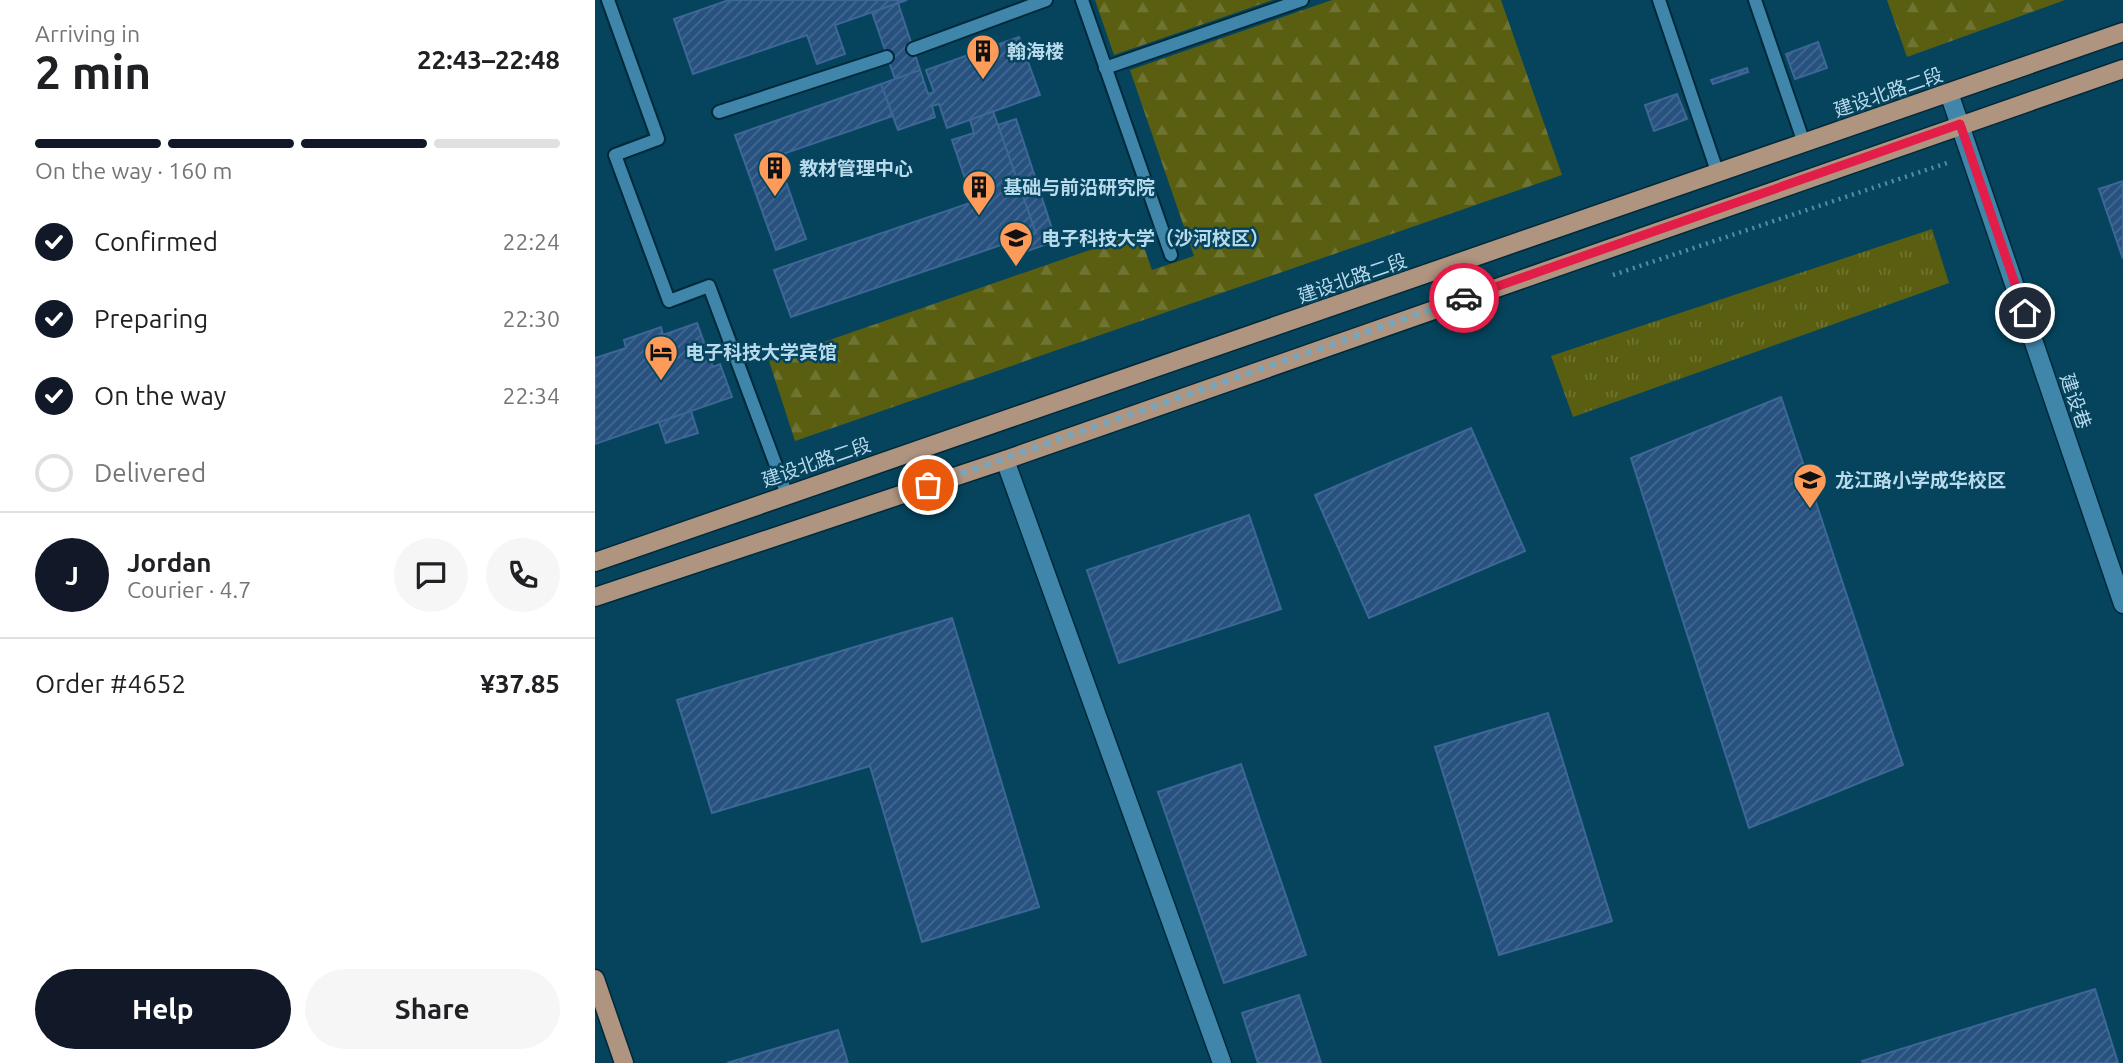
<!DOCTYPE html>
<html lang="en">
<head>
<meta charset="utf-8">
<style>
	:root { --surface:#fff; --page:#f6f6f6; --text:#202124; --muted:#757577; --line:#e0e0e0; --accent:#111827 }
	body { margin:0; font-family:Ubuntu,"Noto Sans SC",sans-serif; background:var(--page); color:var(--text); height:100vh; display:flex; flex-direction:column; font-size:26px; white-space:nowrap }
	* { box-sizing:border-box; margin:0 }
	p { font-size:23px; color:var(--muted) }
	.icon { flex:none; width:38px; height:38px; fill:none; stroke:currentColor; stroke-width:2; stroke-linecap:round; stroke-linejoin:round }
	.map { position:relative; flex:1; overflow:hidden }
	.sheet { display:flex; flex-direction:column; background:var(--surface); width:595px }
	.sheet>* { flex:none }
	.pin { position:absolute; display:grid; place-items:center; width:60px; height:60px; color:#fff; margin:-30px; border:4px solid #fff; border-radius:50%; box-shadow:0 2px 7px #0007 }
	.courier { position:absolute; display:grid; place-items:center; width:70px; height:70px; margin:-35px; border:5px solid #e11d48; border-radius:50%; background:#fff; color:#222; box-shadow:0 2px 9px #0007 }
	.summary em { font-style:normal; font-weight:700 }
	.summary div { display:flex; flex-direction:column-reverse }
	.summary { display:flex; align-items:center; justify-content:space-between; height:119px; padding:0 35px }
	h1 { font-size:46px; font-weight:700; line-height:52px }
	.bar { display:grid; grid-template-columns:repeat(4,1fr); gap:10px 7px; align-content:center; height:84px; padding:0 35px }
	.bar i { height:9px; border-radius:5px; background:var(--line) }
	.bar .on { background:var(--accent) }
	.bar p { grid-column:span 4 }
	.line { display:flex; align-items:center; gap:18px; padding:0 35px; border-top:2px solid var(--line) }
	.line div { flex:1 }
	.round { display:grid; place-items:center; flex:none; width:74px; height:74px; border-radius:37px; background:var(--page) }
	ol { padding:0 35px; list-style:none }
	li { display:flex; align-items:center; gap:21px; height:77px }
	li p { margin-inline-start:auto }
	li .icon { padding:7px; border-radius:50%; background:var(--accent); color:#fff; stroke-width:4 }
	li:last-child { color:var(--muted) }
	li i { width:38px; height:38px; border:4px solid var(--line); border-radius:50% }
	.cta { display:flex; gap:14px; margin-top:auto; padding:14px 35px }
	.cta a { flex:1; height:80px; border-radius:42px; background:var(--accent); color:#fff; font-size:28px; font-weight:700; line-height:80px; text-align:center }
	.cta a+a { background:var(--page); color:var(--text) }
	main { display:flex; flex:1; min-height:0 }
	.map>svg:first-child { display:block }
	.grass { fill:url(#grass-tufts) }
	.forest { fill:url(#forest-firs) }
	.building { fill:url(#building-hatch); stroke:#3d6796; stroke-width:2 }
	.lines { fill:none; stroke-linecap:round; stroke-linejoin:round }
	.service-casing { stroke:#00293a; stroke-width:16 }
	.pedestrian-casing { stroke:#00293a; stroke-width:21 }
	.minor-casing { stroke:#00293a; stroke-width:21 }
	.primary-casing { stroke:#00293a; stroke-width:21 }
	.path { stroke:#5b8ba1; stroke-width:4.5; stroke-dasharray:2 5; stroke-linecap:butt }
	.service { stroke:#3f86aa; stroke-width:12 }
	.pedestrian { stroke:#3f86aa; stroke-width:18 }
	.minor { stroke:#3f86aa; stroke-width:18 }
	.primary { stroke:#af947f; stroke-width:18 }
	.done { stroke:#7aa6bb; stroke-width:7; stroke-dasharray:0 12.6 }
	.route { stroke:#e11d48; stroke-width:9 }
	.labels { text-anchor:middle; dominant-baseline:central; stroke-width:5; stroke-linejoin:round; paint-order:stroke }
	.poi-label { font-size:19px; font-weight:bold; fill:#b8daed; stroke:#06445d; text-anchor:start }
	.street-label { font-size:19px; fill:#b8daed; stroke:#06445d }
</style>
</head>
<body>
<main>
<section class="sheet">
<div class="summary"><div><h1>2 min</h1><p>Arriving in</p></div><em>22:43–22:48</em></div>
<div class="bar"><i class="on"></i><i class="on"></i><i class="on"></i><i></i><p>On the way · 160 m</p></div>
<ol>
<li><svg class="icon" aria-label="check" viewBox="0 0 24 24"><path d="M5 12l5 5 9-10"/></svg>Confirmed<p>22:24</p></li>
<li><svg class="icon" aria-label="check" viewBox="0 0 24 24"><path d="M5 12l5 5 9-10"/></svg>Preparing<p>22:30</p></li>
<li><svg class="icon" aria-label="check" viewBox="0 0 24 24"><path d="M5 12l5 5 9-10"/></svg>On the way<p>22:34</p></li>
<li><i></i>Delivered</li>
</ol>
<div class="line" style="height:126px"><b class="round" style="background:var(--accent);color:#fff">J</b><div><b>Jordan</b><p>Courier · 4.7</p></div><a class="round"><svg class="icon" aria-label="chat" viewBox="0 0 24 24"><path d="M4 5h16v11H9l-5 4z"/></svg></a><a class="round"><svg class="icon" aria-label="phone" viewBox="0 0 24 24"><path d="M5 4h4l2 5-3 2q2 4 5 5l2-3 5 2v4C11 20 4 13 5 4z"/></svg></a></div>
<div class="line" style="height:91px"><div>Order #4652</div><b>¥37.85</b></div>
<div class="cta"><a>Help</a><a>Share</a></div>
</section>
<div class="map">
<svg width="1528" height="1063" viewBox="0 0 1528 1063">
	<defs>
		<pattern id="grass-tufts" width="24" height="20" patternUnits="userSpaceOnUse" patternTransform="scale(1.75)"><rect width="24" height="20" fill="#5a5e10"/><path d="M3 7l-1-3M5 7V3M7 7l1-3M15 17l-1-3M17 17v-4M19 17l1-3" fill="none" stroke="#707433"/></pattern>
		<pattern id="forest-firs" width="22" height="20" patternUnits="userSpaceOnUse" patternTransform="scale(1.75)"><rect width="22" height="20" fill="#5a5e10"/><path d="M5 1l3.5 6h-7zM16 11l3.5 6h-7z" fill="#707433"/></pattern>
		<pattern id="building-hatch" width="6" height="6" patternUnits="userSpaceOnUse" patternTransform="scale(1.75)"><rect width="6" height="6" fill="#27517f"/><path d="M-1 1l2-2M0 6l6-6M5 7l2-2" fill="none" stroke="#446991"/></pattern>
	</defs>
	<rect width="100%" height="100%" fill="#06445d"/>
	<path class="grass" d="M1337,229L1354,283L978,417L956,356Z"/>
	<path class="forest" d="M500,0H678L519,55Z
		M737,0H906L967,175L200,441L174,361L544,233L557,270L599,256L535,70Z
		M1292,0H1470L1312,57Z"/>
	<path class="building" d="M134,0H312L240,25L250,54L222,64L212,35L98,74L79,19Z
		M303,3L325,70L300,79L277,12Z
		M424,37L445,95L352,128L344,104L337,106L340,117L303,130L286,84L325,70L333,94L339,92L331,70Z
		M1223,42L1232,68L1200,79L1191,54Z
		M1152,68L1153,72L1118,84L1116,80Z
		M286,84L298,116L182,156L211,239L181,250L140,135Z
		M1082,94L1092,119L1059,131L1050,105Z
		M398,111L441,233L196,317L179,270L378,202L357,140L379,133L375,120Z
		M421,119L461,241L418,256L413,242L441,233L403,125Z
		M1528,181V259L1504,189Z
		M102,323L118,367L125,364L137,397L0,444V358L31,348L29,340L66,327L68,335Z
		M1186,397L1308,765L1154,828L1036,458Z
		M96,411L103,433L71,443L64,422Z
		M876,428L930,551L774,618L720,495Z
		M654,515L686,609L524,663L492,570Z
		M357,618L444,907L327,942L275,766L117,813L82,700Z
		M953,713L1017,921L904,955L840,747Z
		M646,764L711,955L629,983L563,792Z
		M1500,989L1523,1063H1268L1267,1061Z
		M704,995L726,1063H663L647,1013Z
		M243,1030L253,1063H132Z"/>
	<g class="lines">
		<g class="service-casing">
			<path id="service" d="M13,0L63,139L20,155L74,301L114,286L192,495
				M487,0L576,255
				M1064,0L1123,174
				M1160,0L1209,143
				M318,49L451,0
				M510,68L707,0
				M124,112L292,57"/>
		</g>
		<g class="pedestrian-casing">
			<path id="pedestrian" d="M410,460L627,1063"/>
		</g>
		<g class="minor-casing">
			<path id="minor" d="M1354,93L1528,604"/>
		</g>
		<g class="primary-casing">
			<path id="primary" d="M0,562L1528,32
				M0,597L410,460L1528,69
				M0,979L29,1063"/>
		</g>
		<path class="path" d="M1018,275L1355,162"/>
		<use href="#service" class="service"/>
		<use href="#pedestrian" class="pedestrian"/>
		<use href="#minor" class="minor"/>
		<use href="#primary" class="primary"/>
	</g>
	<g class="lines">
		<path class="done" d="M333,485L869,298"/>
		<path class="route" d="M869,298L1365,124L1430,313"/>
	</g>
	<defs>
		<g id="building-pin" transform="scale(1.75)"><path d="M0 17L-7.5 6A9.5 9.5 0 1 1 7.5 6Z" fill="#fe9b59" stroke="#06445d"/><path d="M-4-6H4V6H1V3H-1V6H-4ZM-2.5-4.3h1.7v1.8h-1.7ZM.8-4.3h1.7v1.8H.8ZM-2.5-1h1.7V.8h-1.7ZM.8-1h1.7V.8H.8Z" fill="#111"/></g>
		<g id="university-pin" transform="scale(1.75)"><path d="M0 17L-7.5 6A9.5 9.5 0 1 1 7.5 6Z" fill="#fe9b59" stroke="#06445d"/><path d="M0-5L7-2L0 1L-7-2ZM-4 1L0 2.5L4 1V4Q0 6-4 4Z" fill="#111"/></g>
		<g id="hotel-pin" transform="scale(1.75)"><path d="M0 17L-7.5 6A9.5 9.5 0 1 1 7.5 6Z" fill="#fe9b59" stroke="#06445d"/><path d="M-6-4.5h1.5V1H6V5H4.5V3h-9V5H-6ZM-4 0a1.8 1.8 0 1 1 3.6 0ZM.5 0V-2.5h3Q6-2.5 6 0Z" fill="#111"/></g>
		<g id="school-pin" transform="scale(1.75)"><path d="M0 17L-7.5 6A9.5 9.5 0 1 1 7.5 6Z" fill="#fe9b59" stroke="#06445d"/><path d="M0-5L7-2L0 1L-7-2ZM-4 1L0 2.5L4 1V4Q0 6-4 4Z" fill="#111"/></g>
	</defs>
	<g fill-rule="evenodd">
		<use href="#building-pin" x="388" y="51"/>
		<use href="#building-pin" x="180" y="168"/>
		<use href="#building-pin" x="384" y="187"/>
		<use href="#university-pin" x="421" y="238"/>
		<use href="#hotel-pin" x="66" y="352"/>
		<use href="#school-pin" x="1215" y="480"/>
	</g>
	<g class="labels">
		<g class="poi-label">
			<text x="412" y="51">翰海楼</text>
			<text x="204" y="168">教材管理中心</text>
			<text x="408" y="187">基础与前沿研究院</text>
			<text x="446" y="238">电子科技大学（沙河校区）</text>
			<text x="90" y="352">电子科技大学宾馆</text>
			<text x="1240" y="480">龙江路小学成华校区</text>
		</g>
		<g class="street-label">
			<text transform="translate(1293 92) rotate(-19)">建设北路二段</text>
			<text transform="translate(757 278) rotate(-19)">建设北路二段</text>
			<text transform="translate(1481 401) rotate(71)">建设巷</text>
			<text transform="translate(221 462) rotate(-19)">建设北路二段</text>
		</g>
	</g>
</svg>
<div class="pin" style="left:333px;top:485px;background:#ea580c"><svg class="icon" aria-label="bag" viewBox="0 0 24 24"><path d="M5 8h14l-1 12H6zM9 8a3 3 0 0 1 6 0"/></svg></div>
<div class="pin" style="left:1430px;top:313px;background:#1f2937"><svg class="icon" aria-label="home" viewBox="0 0 24 24"><path d="M3 11l9-7 9 7M6 9v11h12V9"/></svg></div>
<div class="courier" style="left:869px;top:298px"><svg class="icon" aria-label="car" viewBox="0 0 24 24"><path d="M5 17H2v-5l4-1 3-4h7l3 4 3 1v5h-3M9 17h6M6 11h13"/><circle cx="7" cy="17" r="2"/><circle cx="17" cy="17" r="2"/></svg></div>
</div>
</main>
</body>
</html>
